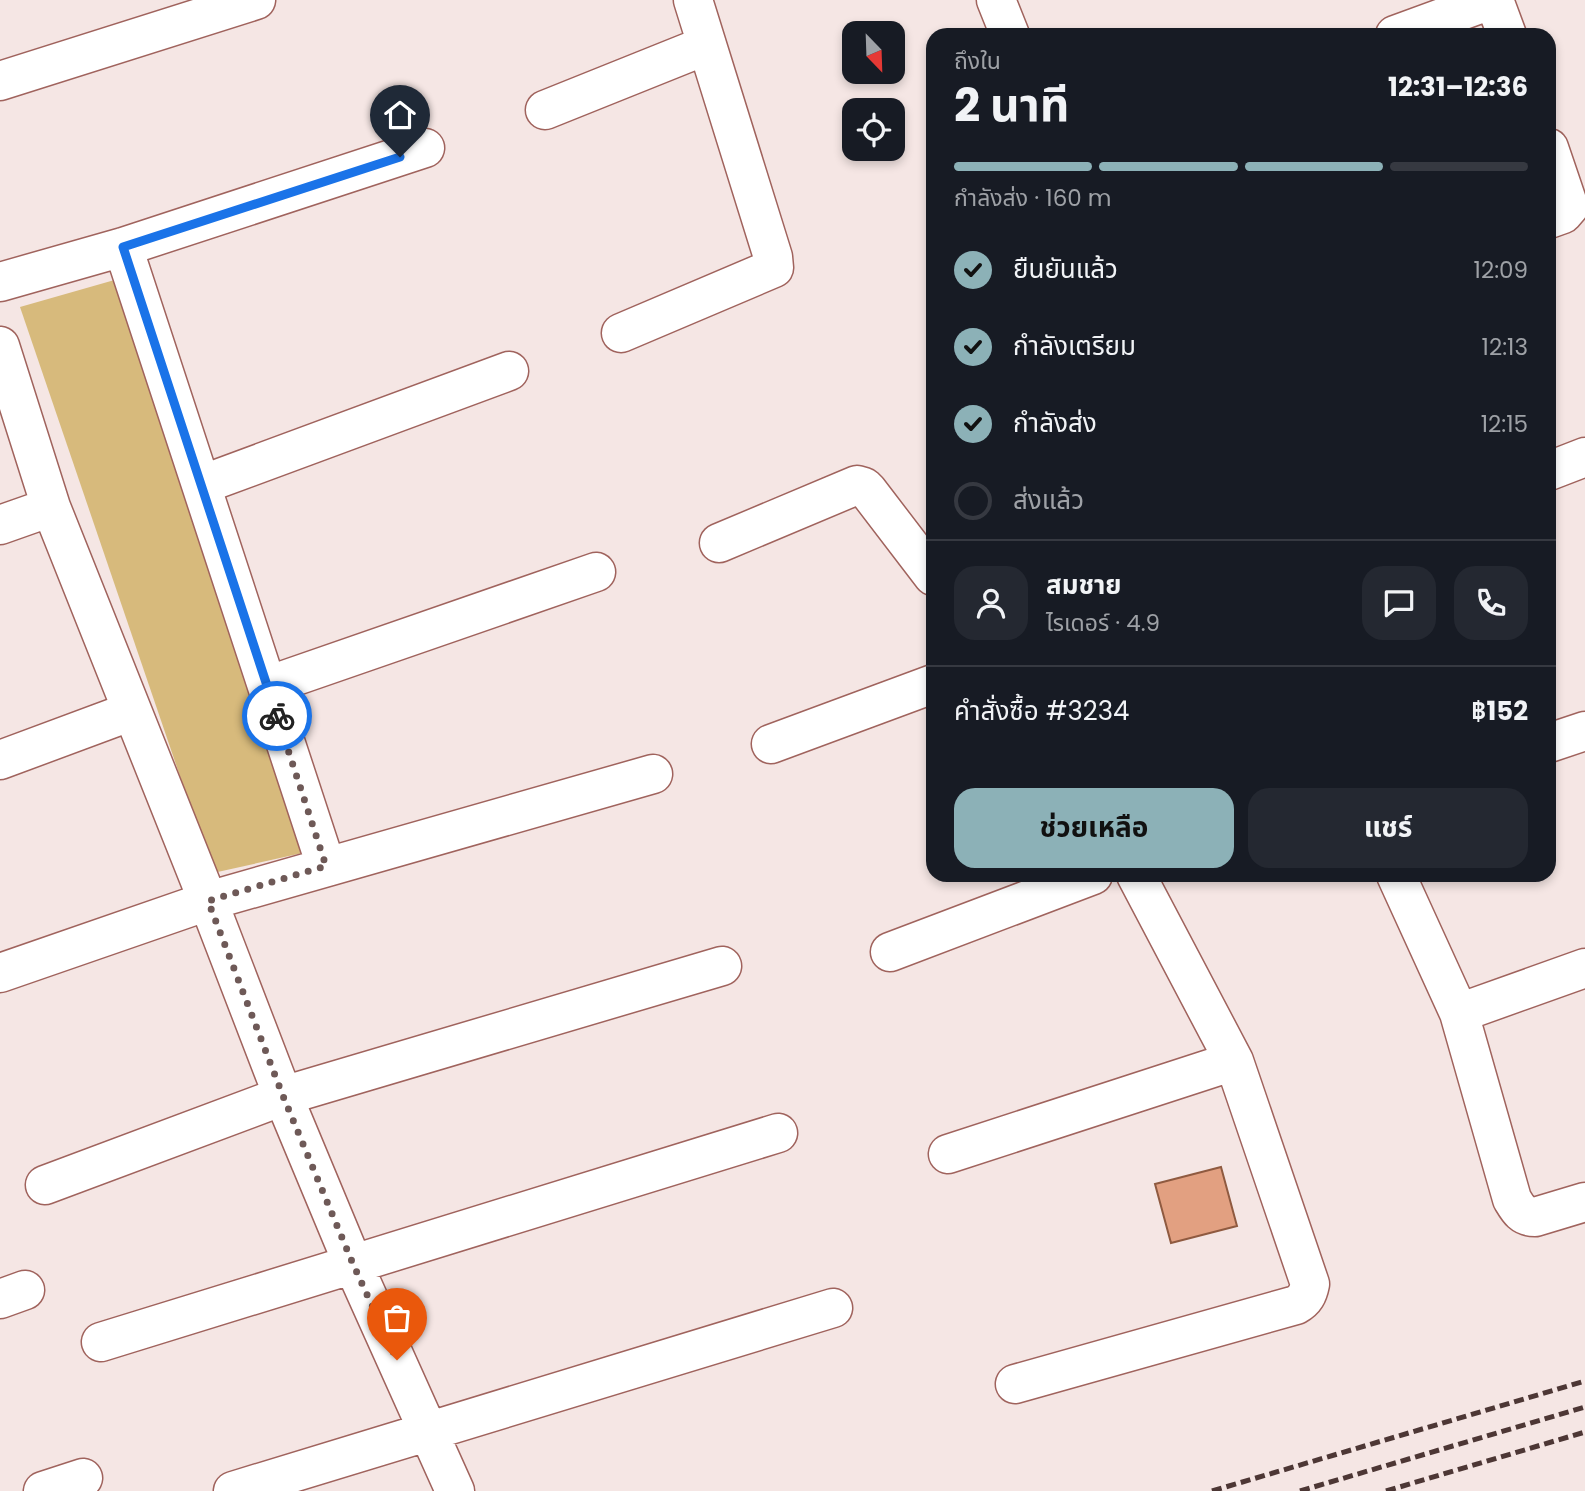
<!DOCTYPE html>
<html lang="th">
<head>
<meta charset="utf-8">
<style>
	:root { --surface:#171b24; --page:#242831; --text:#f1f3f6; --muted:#9ea1a6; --line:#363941; --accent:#8cb1b7 }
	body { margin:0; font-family:Poppins,"Noto Sans Thai",sans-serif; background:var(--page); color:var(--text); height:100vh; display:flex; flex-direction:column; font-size:26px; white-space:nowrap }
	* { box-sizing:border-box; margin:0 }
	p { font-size:23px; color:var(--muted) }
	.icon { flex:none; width:38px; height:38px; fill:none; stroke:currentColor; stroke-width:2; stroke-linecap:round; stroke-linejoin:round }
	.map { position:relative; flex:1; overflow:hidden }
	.side { position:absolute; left:926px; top:28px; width:630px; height:854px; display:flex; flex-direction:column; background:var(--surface); border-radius:21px; box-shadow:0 4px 10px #0003 }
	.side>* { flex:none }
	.needle { width:46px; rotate:157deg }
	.controls { position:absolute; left:842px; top:21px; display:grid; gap:14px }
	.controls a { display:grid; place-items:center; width:63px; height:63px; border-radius:14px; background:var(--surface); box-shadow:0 4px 10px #0003; font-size:35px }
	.pin { position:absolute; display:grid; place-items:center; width:60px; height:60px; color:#fff; margin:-72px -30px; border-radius:50% 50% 50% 0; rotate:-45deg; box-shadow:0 0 7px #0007 }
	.pin .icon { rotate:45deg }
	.courier { position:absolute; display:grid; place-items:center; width:70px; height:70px; margin:-35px; border:5px solid #1a73e8; border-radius:50%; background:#fff; color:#222; box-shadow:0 2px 9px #0007 }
	.overview em { font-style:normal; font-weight:700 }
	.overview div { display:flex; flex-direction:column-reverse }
	.overview { display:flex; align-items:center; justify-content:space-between; height:119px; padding:0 28px }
	h1 { font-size:46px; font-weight:700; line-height:52px }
	.bar { display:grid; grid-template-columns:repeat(4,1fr); gap:10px 7px; align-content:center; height:84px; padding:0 28px }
	.bar i { height:9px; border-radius:5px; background:var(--line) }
	.bar .current { background:var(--accent) }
	.bar p { grid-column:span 4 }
	.line { display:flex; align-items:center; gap:18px; padding:0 28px; border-top:2px solid var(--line) }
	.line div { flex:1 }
	.round { display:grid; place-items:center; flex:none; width:74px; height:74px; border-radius:21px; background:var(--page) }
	ol { padding:0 28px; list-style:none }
	li { display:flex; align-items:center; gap:21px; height:77px }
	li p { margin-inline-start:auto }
	li .icon { padding:7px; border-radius:50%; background:var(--accent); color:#111; stroke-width:4 }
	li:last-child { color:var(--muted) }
	li i { width:38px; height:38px; border:4px solid var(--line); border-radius:50% }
	.button { display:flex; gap:14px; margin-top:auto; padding:14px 28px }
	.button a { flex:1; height:80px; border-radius:21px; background:var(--accent); color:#111; font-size:28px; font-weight:700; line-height:80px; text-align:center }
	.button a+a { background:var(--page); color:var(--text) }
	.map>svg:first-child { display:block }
	.green { fill:#d7ba7c }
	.building { fill:#e2a081; stroke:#8f5a40; stroke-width:2 }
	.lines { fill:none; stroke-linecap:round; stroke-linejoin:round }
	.street-casing { stroke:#a0635d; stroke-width:41 }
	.street { stroke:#fff; stroke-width:38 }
	.rail { stroke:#4d3735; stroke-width:5; stroke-dasharray:10 5; stroke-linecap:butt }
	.done { stroke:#6e5957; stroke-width:7; stroke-dasharray:0 12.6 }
	.route { stroke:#1a73e8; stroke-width:9 }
</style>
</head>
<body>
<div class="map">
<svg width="1585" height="1491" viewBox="0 0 1585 1491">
	<rect width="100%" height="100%" fill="#f5e6e4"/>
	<path class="green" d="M118,279L307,852L213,873L20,307Z"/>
	<path class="building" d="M1221,1167L1237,1226L1171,1243L1155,1184Z"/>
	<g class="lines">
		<g class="street-casing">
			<path id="street" d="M996,0L1010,35
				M1494,0L1507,35
				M1395,35L1491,0
				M0,81L256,0
				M545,110L707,45
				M1549,148L1569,207L1563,214L1549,219
				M123,247L326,866
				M0,282L123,247L425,148
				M621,333L774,268L773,257L693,0
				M0,346L51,507L208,901L283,1096L353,1264L455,1491
				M1549,471L1585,457
				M201,485L509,371
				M0,525L51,507
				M719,543L857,485L864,487L868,491L933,576
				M267,686L596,572
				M1549,743L1585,731
				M771,744L933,684
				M0,760L132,711
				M1396,875L1459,1013L1512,1199C1518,1209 1522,1217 1535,1217L1585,1202
				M890,952L1093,875
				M0,973L208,901L653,774
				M1459,1013L1585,968
				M948,1154L1234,1061
				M45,1185L283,1096L722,966
				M0,1299L25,1290
				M101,1342L778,1133
				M1015,1384L1296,1305C1305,1300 1308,1294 1310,1284L1234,1061L1136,875
				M43,1491L83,1478
				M233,1491L833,1308"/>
		</g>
		<use href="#street" class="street"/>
		<path class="rail" d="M1212,1491L1585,1381
			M1300,1491L1585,1407
			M1386,1491L1585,1432"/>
	</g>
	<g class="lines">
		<path class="done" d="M277,716L326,866L208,901L283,1096L353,1264L397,1360"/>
		<path class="route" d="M277,716L123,247L400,157"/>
	</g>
</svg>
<div class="controls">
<a><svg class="needle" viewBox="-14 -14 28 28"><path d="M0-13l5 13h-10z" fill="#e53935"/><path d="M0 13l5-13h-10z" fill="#9ea1a6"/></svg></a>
<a><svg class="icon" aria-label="locate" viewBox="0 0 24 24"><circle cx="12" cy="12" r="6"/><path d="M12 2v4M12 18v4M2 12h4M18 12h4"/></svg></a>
</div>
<div class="pin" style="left:397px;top:1360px;background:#ea580c"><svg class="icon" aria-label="bag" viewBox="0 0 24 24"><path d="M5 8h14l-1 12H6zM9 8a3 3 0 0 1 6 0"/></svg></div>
<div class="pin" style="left:400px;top:157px;background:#1f2937"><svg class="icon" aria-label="home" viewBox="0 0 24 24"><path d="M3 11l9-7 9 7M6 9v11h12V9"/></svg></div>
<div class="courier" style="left:277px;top:716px"><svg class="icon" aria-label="bike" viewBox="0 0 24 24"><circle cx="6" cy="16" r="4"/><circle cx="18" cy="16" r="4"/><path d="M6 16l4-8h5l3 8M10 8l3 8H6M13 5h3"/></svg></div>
<section class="side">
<div class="overview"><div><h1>2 นาที</h1><p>ถึงใน</p></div><em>12:31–12:36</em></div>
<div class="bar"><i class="current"></i><i class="current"></i><i class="current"></i><i></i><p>กำลังส่ง · 160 m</p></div>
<ol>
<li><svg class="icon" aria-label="check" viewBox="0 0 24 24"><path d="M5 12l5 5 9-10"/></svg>ยืนยันแล้ว<p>12:09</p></li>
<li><svg class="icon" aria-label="check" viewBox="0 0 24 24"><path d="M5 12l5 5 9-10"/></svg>กำลังเตรียม<p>12:13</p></li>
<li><svg class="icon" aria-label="check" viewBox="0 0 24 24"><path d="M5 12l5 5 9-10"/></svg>กำลังส่ง<p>12:15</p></li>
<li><i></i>ส่งแล้ว</li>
</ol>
<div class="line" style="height:126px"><a class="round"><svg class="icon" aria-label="person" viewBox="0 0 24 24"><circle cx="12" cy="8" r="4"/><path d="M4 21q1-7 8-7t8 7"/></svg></a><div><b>สมชาย</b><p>ไรเดอร์ · 4.9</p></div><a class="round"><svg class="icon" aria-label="chat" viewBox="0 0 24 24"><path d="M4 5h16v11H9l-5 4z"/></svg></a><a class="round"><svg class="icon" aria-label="phone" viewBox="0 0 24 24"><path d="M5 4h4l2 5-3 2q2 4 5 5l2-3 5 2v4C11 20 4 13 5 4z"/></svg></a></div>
<div class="line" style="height:91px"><div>คำสั่งซื้อ #3234</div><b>฿152</b></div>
<div class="button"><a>ช่วยเหลือ</a><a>แชร์</a></div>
</section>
</div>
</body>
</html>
